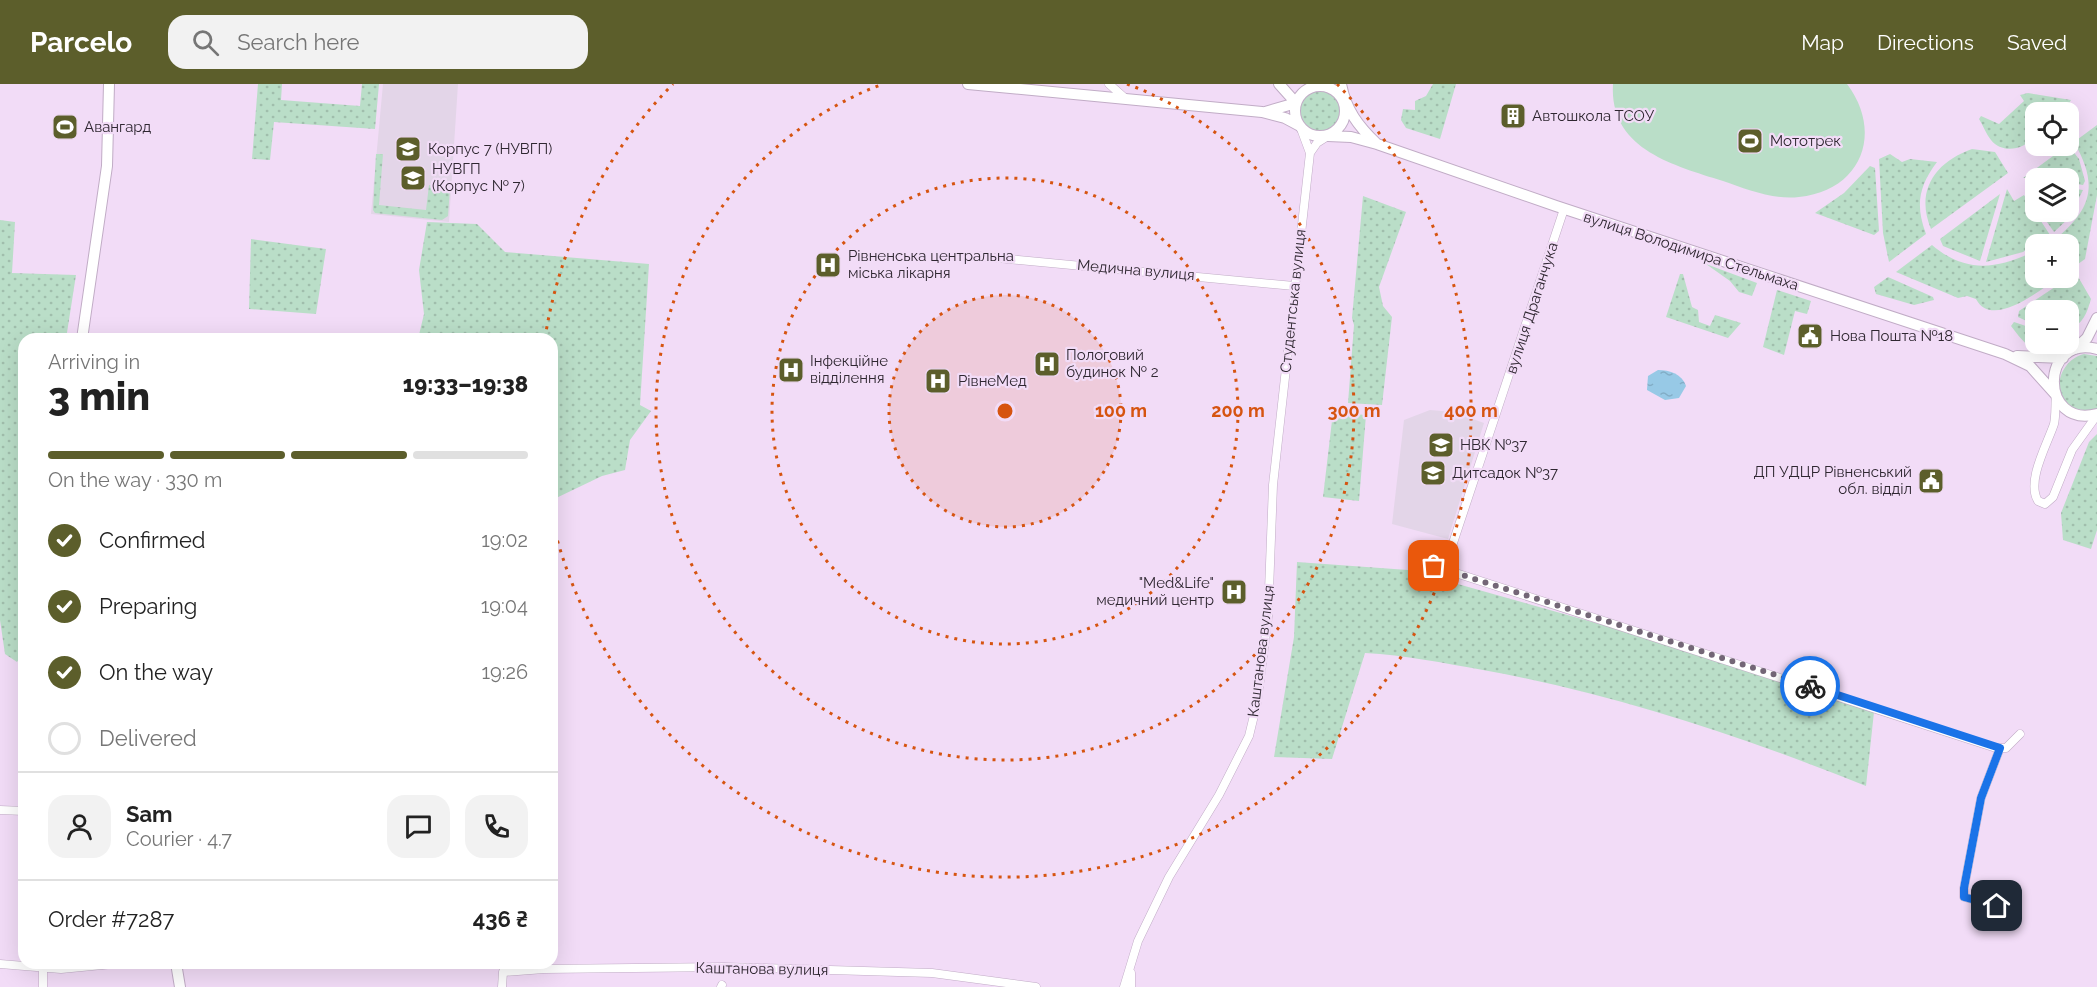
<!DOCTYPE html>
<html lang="en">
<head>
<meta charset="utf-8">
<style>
	:root { --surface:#fff; --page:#f2f2f2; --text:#222; --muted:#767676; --line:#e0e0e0; --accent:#5c5e2b }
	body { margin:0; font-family:Raleway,sans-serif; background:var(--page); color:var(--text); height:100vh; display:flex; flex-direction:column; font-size:22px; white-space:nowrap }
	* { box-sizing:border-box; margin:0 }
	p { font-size:20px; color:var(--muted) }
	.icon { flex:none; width:33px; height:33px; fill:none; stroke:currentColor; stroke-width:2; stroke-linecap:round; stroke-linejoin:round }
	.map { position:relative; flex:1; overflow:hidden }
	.panel { position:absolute; left:18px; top:249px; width:540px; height:636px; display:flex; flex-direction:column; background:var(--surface); border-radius:18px; box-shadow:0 6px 24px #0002 }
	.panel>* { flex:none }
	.tools { position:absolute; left:2025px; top:18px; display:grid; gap:12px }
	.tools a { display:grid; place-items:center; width:54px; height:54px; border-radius:12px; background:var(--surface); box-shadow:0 6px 24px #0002; font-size:30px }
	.pin { position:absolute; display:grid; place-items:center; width:51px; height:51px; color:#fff; margin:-26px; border-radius:12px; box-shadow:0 3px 9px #0006 }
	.courier { position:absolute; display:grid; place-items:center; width:60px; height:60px; margin:-30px; border:4px solid #1a73e8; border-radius:50%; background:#fff; color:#222; box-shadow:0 2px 8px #0007 }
	.headline em { font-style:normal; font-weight:800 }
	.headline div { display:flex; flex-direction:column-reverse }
	.headline { display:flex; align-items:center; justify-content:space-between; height:102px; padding:0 30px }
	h1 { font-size:39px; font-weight:800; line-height:45px }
	.bar { display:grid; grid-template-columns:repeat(4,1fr); gap:9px 6px; align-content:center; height:72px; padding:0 30px }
	.bar i { height:8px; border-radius:4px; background:var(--line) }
	.bar .selected { background:var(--accent) }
	.bar p { grid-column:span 4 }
	.line { display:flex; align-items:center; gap:15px; padding:0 30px; border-top:2px solid var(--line) }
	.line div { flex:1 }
	.round { display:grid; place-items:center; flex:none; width:63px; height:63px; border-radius:18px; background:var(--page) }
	ol { padding:0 30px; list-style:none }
	li { display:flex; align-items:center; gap:18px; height:66px }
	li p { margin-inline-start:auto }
	li .icon { padding:6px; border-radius:50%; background:var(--accent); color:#fff; stroke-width:4 }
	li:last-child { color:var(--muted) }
	li i { width:33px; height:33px; border:3px solid var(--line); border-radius:50% }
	header { display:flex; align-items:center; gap:36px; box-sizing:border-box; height:84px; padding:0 30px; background:var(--accent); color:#fff }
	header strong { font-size:28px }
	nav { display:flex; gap:33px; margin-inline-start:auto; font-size:21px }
	.search { width:420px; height:54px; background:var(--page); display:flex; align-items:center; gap:15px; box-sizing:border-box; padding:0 21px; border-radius:18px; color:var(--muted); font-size:22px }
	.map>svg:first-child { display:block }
	.education { fill:#e3d5e8 }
	.green { fill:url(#green-dots) }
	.pitch { fill:#badec8 }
	.water { fill:url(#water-ripples) }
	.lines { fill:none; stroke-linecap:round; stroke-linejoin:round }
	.minor-casing { stroke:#c1acc6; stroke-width:9 }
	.secondary-casing { stroke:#c1acc6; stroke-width:12 }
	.minor { stroke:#fff; stroke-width:8 }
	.secondary { stroke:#fff; stroke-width:10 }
	.done { stroke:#736676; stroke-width:6; stroke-dasharray:0 10.8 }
	.route { stroke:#1a73e8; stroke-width:8 }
	.ring { fill:none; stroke:#d65410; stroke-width:3; stroke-dasharray:3 6 }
	.labels { text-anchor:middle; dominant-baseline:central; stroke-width:4.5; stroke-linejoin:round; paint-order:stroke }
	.poi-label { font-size:15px; fill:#2f2731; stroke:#f2dcf7; text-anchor:start }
	.street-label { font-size:15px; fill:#2f2731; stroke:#f2dcf7 }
	.centre { fill:#d65410; stroke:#f2dcf7; stroke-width:3 }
	.ring-label { font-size:18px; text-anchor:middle; font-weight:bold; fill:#d65410; stroke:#f2dcf7; stroke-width:4.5; stroke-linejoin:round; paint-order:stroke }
</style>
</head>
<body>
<header>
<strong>Parcelo</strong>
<div class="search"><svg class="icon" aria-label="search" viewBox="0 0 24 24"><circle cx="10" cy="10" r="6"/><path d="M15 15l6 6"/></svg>Search here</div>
<nav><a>Map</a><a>Directions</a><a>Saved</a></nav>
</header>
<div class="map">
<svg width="2097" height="903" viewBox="0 0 2097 903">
	<defs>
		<pattern id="green-dots" width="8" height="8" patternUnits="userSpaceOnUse" patternTransform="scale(1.5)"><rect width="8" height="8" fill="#badec8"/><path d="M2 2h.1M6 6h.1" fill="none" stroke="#a0beac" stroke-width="1.8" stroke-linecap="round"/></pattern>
		<pattern id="water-ripples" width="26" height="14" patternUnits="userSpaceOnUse" patternTransform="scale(1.5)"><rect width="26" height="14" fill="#97c9e6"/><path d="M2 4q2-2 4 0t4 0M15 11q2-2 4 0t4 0" fill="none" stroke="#82adc6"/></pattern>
	</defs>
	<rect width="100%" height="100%" fill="#f2dcf7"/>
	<path class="education" d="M383,0H458L449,138L371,130Z
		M1430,326L1453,328L1484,339L1448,455L1392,440L1404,336Z"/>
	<path class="green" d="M258,0H282L281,16L360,22L362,0H379L375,45L274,38L270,76L252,75Z
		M1433,0H1456L1440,55L1406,44L1401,36L1403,25L1415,26V17L1426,12Z
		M1300 27a21 21 0 1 1 42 0a21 21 0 1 1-42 0Z
		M2028,9L2071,16L2064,28H2036L2035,51C2026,65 2003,71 1991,56C1986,50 1983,41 1979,35L1981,32L1999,40L2024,17L2020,11Z
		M2097,41V111L2085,175L2078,180L2069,166L2068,160H2065L2059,152C2095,121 2096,97 2074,58Z
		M2068,61L2079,75L2085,97L2083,101L2069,99L2068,94H2023Z
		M1972,65L1995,68L2008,89L1931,145C1915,107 1935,78 1972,65Z
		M376,70H383L379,121L426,126L429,101L450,104L448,132L442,136L375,129L373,126Z
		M1890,70L1902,78L1910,75L1937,78C1919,102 1915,121 1926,150L1889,178L1883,149L1879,75Z
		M1870,82L1875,84L1879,147L1874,151L1815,129L1844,109Z
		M2069,104L2083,106L2069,134L2054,148L2040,128H2068Z
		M2007,105L2014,117L2024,111L2050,151L2023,168L1986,178Z
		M2000,110L1980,177L1943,162L1940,155Z
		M1363,112L1406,128L1379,203L1383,222L1392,233L1382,321L1348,319L1354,241L1352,234Z
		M0,136L15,138L12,189L76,191L66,255H24V549L22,571L17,578L5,570L0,536Z
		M427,138L477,140L505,168L649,180L640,321L651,327L630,356L625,386L602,392L552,416V255H418L424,230L419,186Z
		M251,155L326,165L316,230L249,225Z
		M1932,161C1966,190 1998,185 2035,167L2036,194H2058C2041,205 1992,246 1976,215L1967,212L1958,214L1896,188Z
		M1706,180L1757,199L1752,212L1739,208L1730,197Z
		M1680,190H1683L1692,223L1698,226L1699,238L1710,242L1715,231L1741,239L1728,254L1666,233Z
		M2073,191H2077L2091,215C2087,229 2083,240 2069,246L2068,226H2036L2035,241L2018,233L2019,227Z
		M1888,193L1933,213L1934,216L1914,221L1876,210L1874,203Z
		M1777,206L1811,217L1807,230L1795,227L1784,271L1763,263Z
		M2014,238L2035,245L2036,260H2060L2059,262C2036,276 2024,259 2011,242Z
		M2084,270L2097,272V326C2090,326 2080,327 2074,324C2048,310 2060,276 2084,270Z
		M1333,328L1366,331L1359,417L1323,413Z
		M2097,350V446L2091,465L2063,456L2061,429L2089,358Z
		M1297,478L1408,486L1699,568L1874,628L1866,702C1741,652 1615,610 1483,586C1443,579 1405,571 1365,569L1332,675L1274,673L1294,553Z"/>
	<path class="pitch" d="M1613,0H1847C1884,49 1861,107 1799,113C1773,116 1746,105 1723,97C1673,81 1609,65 1613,0Z"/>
	<path class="water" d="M1658,286C1670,286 1682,290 1686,302L1679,314L1665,316L1647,306L1648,292Z"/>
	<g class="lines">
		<g class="minor-casing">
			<path id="minor" d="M1109,0L1126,15
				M1310,69L1317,59L1328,52
				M977,172L1294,202
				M2056,311C2055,320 2056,331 2054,340C2047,361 2026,397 2038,417L2045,420L2053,413L2072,366L2097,331
				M1453,459L1564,125
				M1434,482L1996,664H2006L2020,650
				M0,726L24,727
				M1997,822L1964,813V804L1981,714L2000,664
				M0,880L61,885L123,879
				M43,903V885
				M502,903L503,888L544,885L724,883L932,889L1036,903
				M721,903L722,901
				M1124,903L1138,857L1169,793L1219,711L1249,652L1257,619L1268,533L1273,401L1310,69L1300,42
				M1131,903V889"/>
		</g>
		<g class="secondary-casing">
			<path id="secondary" d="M968,0L1262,28L1285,34L1300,42
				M1341,0C1346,26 1358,42 1377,60
				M1295 27a25 25 0 1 1 50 0a25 25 0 1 1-50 0Z
				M1265,28L1296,19L1279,0
				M1328,52L1351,53L1377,60L1556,122L2005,270L2030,282L2056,311
				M82,255L107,82L109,0
				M2075,265L2087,254L2097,234
				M2097,265C2040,250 2039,345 2097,330
				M2017,272L2063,274
				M176,879L180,903"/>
		</g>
		<use href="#minor" class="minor"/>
		<use href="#secondary" class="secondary"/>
	</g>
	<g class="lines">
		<path class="done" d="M1434,482L1810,602"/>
		<path class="route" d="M1810,602L2000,664L1981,714L1964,804V813L1997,822"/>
	</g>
	<circle cx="1005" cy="327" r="116" fill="#d65410" fill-opacity=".12"/>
	<g class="ring">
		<circle cx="1005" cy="327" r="116"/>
		<circle cx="1005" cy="327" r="233"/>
		<path d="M1127 0A349 349 0 1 1 883 0"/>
		<path d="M545 254A466 466 0 0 1 673 0M1337 0A466 466 0 1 1 553 440"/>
	</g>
	<defs>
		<g id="building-square" transform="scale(1.35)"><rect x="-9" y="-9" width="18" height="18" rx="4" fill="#5c5e2b" stroke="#f2dcf7"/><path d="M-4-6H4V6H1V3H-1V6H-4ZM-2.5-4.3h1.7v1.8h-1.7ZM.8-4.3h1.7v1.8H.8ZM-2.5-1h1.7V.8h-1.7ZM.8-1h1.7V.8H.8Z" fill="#fff"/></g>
		<g id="stadium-square" transform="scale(1.35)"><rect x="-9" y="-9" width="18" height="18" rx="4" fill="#5c5e2b" stroke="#f2dcf7"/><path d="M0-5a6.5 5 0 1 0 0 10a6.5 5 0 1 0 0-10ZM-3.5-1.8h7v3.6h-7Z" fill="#fff"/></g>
		<g id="university-square" transform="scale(1.35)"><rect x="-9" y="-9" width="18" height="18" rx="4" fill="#5c5e2b" stroke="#f2dcf7"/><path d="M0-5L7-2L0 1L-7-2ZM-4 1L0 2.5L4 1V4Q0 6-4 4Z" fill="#fff"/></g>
		<g id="hospital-square" transform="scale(1.35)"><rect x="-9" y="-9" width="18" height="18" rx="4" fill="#5c5e2b" stroke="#f2dcf7"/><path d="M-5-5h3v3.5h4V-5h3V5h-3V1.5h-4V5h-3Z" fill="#fff"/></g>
		<g id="civic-square" transform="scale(1.35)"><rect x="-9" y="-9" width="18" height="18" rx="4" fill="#5c5e2b" stroke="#f2dcf7"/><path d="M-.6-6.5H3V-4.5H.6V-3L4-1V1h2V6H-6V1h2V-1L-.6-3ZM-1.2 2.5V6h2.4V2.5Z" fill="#fff"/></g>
		<g id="school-square" transform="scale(1.35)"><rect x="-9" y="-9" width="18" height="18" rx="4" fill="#5c5e2b" stroke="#f2dcf7"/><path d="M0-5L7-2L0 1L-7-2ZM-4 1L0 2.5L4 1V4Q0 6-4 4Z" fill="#fff"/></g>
	</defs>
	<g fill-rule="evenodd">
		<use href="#building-square" x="1513" y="32"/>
		<use href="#stadium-square" x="65" y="43"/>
		<use href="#stadium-square" x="1750" y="57"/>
		<use href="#university-square" x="408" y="65"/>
		<use href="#university-square" x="413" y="94"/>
		<use href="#hospital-square" x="828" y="181"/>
		<use href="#civic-square" x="1810" y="252"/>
		<use href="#hospital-square" x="1047" y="280"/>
		<use href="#hospital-square" x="791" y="286"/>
		<use href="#hospital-square" x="938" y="297"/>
		<use href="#school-square" x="1441" y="361"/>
		<use href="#school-square" x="1433" y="389"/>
		<use href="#civic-square" x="1931" y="397"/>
		<use href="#hospital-square" x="1234" y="508"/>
	</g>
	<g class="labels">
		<g class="poi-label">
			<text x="1532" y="32">Автошкола ТСОУ</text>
			<text x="84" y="43">Авангард</text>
			<text x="1770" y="57">Мототрек</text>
			<text x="428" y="65">Корпус 7 (НУВГП)</text>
			<text x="432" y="85">НУВГП<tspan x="432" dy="17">(Корпус № 7)</tspan></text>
			<text x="848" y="172">Рівненська центральна<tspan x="848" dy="17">міська лікарня</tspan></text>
			<text x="1830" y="252">Нова Пошта №18</text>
			<text x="1066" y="271">Пологовий<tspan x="1066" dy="17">будинок № 2</tspan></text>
			<text x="810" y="277">Інфекційне<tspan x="810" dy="17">відділення</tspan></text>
			<text x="958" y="297">РівнеМед</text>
			<text x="1460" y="361">НВК №37</text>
			<text x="1912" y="388" text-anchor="end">ДП УДЦР Рівненський<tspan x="1912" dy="17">обл. відділ</tspan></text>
			<text x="1452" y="389">Дитсадок №37</text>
			<text x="1214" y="499" text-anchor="end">"Med&amp;Life"<tspan x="1214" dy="17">медичний центр</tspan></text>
		</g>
		<g class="street-label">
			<text transform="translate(1691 167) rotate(18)">вулиця Володимира Стельмаха</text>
			<text transform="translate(1136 186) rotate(5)">Медична вулиця</text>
			<text transform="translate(1293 217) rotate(-84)">Студентська вулиця</text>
			<text transform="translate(1532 224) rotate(-72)">вулиця Драганчука</text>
			<text transform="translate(1261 567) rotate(-83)">Каштанова вулиця</text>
			<text transform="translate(762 885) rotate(1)">Каштанова вулиця</text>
		</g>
	</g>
	<circle cx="1005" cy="327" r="9" class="centre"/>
	<g class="ring-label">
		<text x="1121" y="333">100 m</text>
		<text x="1238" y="333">200 m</text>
		<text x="1354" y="333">300 m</text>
		<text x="1471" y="333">400 m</text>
	</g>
</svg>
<div class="tools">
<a><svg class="icon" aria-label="locate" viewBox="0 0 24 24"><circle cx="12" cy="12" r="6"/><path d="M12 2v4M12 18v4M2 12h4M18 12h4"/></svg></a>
<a><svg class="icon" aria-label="layers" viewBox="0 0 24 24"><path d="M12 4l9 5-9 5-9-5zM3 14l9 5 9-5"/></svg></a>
<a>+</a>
<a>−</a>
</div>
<div class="pin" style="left:1434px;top:482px;background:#ea580c"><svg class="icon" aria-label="bag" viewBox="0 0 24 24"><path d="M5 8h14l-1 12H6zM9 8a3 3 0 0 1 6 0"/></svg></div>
<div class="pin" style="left:1997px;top:822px;background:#1f2937"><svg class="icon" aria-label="home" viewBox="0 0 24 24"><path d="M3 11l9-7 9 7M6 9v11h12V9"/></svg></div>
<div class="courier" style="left:1810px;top:602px"><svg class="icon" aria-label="bike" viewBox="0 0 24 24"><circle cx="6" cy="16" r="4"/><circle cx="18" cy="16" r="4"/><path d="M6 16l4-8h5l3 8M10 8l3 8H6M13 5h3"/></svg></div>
<section class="panel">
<div class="headline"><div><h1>3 min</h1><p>Arriving in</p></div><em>19:33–19:38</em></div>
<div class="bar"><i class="selected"></i><i class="selected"></i><i class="selected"></i><i></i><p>On the way · 330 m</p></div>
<ol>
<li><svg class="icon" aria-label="check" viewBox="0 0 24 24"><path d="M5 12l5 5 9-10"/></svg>Confirmed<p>19:02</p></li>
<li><svg class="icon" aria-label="check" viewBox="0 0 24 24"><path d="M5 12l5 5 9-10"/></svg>Preparing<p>19:04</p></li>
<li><svg class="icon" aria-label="check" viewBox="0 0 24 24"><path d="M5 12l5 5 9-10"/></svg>On the way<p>19:26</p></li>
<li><i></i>Delivered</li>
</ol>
<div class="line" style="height:108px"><a class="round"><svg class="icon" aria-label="person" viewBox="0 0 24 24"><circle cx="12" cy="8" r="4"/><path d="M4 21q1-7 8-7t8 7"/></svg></a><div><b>Sam</b><p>Courier · 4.7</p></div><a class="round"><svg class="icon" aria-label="chat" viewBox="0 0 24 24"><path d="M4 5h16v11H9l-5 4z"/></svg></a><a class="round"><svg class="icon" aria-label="phone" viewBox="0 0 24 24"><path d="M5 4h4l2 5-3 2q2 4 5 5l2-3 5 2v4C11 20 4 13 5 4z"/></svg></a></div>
<div class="line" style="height:78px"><div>Order #7287</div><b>436 ₴</b></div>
</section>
</div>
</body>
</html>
